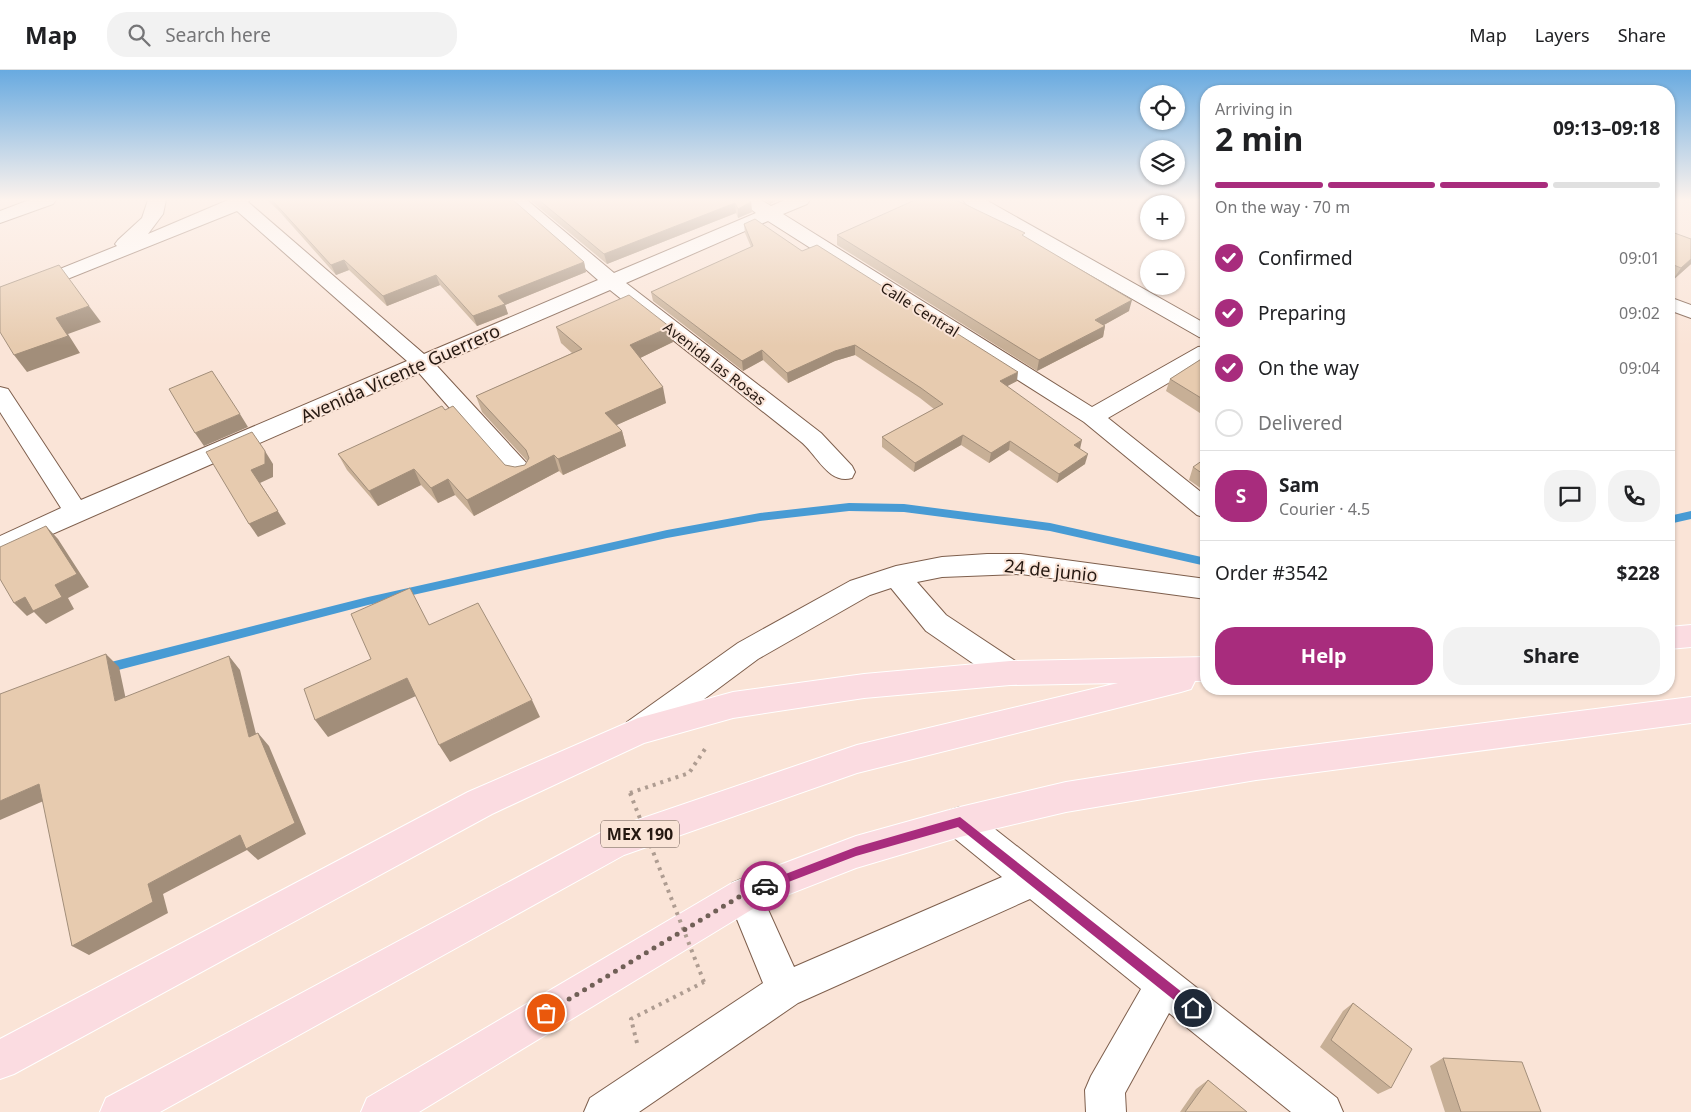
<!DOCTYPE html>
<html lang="en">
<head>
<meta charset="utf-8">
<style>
	:root { --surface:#fff; --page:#f2f2f2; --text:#202124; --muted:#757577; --line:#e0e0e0; --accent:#a82c7d }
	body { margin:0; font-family:"Noto Sans",sans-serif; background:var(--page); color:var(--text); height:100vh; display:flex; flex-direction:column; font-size:19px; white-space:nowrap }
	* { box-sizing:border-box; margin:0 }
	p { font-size:16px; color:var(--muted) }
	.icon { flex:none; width:28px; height:28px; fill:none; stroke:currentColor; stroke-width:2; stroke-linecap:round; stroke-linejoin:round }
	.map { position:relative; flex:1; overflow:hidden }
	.drawer { position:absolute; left:1200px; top:15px; width:475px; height:610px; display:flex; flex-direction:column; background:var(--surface); border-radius:20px; box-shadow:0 1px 4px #0004 }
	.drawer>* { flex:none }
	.fabs { position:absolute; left:1140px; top:15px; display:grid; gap:10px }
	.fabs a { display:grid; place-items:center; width:45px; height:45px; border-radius:50%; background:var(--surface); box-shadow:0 1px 4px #0004; font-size:25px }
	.pin { position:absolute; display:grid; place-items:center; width:42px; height:42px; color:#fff; margin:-21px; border:2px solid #fff; border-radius:50%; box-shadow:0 1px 5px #0007 }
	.courier { position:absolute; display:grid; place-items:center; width:50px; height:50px; margin:-25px; border:4px solid #a82c7d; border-radius:50%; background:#fff; color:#222; box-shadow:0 1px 6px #0007 }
	.overview em { font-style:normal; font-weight:700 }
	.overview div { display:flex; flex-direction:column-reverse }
	.overview { display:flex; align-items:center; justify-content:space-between; height:85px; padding:0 15px }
	h1 { font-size:32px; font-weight:700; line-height:38px }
	.bar { display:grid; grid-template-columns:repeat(4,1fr); gap:8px 5px; align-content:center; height:60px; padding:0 15px }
	.bar i { height:6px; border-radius:4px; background:var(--line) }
	.bar .active { background:var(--accent) }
	.bar p { grid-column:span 4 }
	.line { display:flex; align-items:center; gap:12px; padding:0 15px; border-top:1px solid var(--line) }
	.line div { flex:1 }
	.round { display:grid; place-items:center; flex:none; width:52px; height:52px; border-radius:20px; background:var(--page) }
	ol { padding:0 15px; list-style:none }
	li { display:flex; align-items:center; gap:15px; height:55px }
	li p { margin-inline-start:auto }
	li .icon { padding:5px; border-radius:50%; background:var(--accent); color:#fff; stroke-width:4 }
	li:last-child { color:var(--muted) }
	li i { width:28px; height:28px; border:2px solid var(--line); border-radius:50% }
	.cta { display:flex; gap:10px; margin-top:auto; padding:10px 15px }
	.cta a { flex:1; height:58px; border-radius:20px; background:var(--accent); color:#fff; font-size:20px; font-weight:700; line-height:58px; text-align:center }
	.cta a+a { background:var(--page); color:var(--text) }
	header { display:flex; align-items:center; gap:30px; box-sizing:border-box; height:70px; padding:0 25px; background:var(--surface); border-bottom:1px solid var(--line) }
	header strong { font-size:24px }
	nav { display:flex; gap:28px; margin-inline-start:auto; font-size:18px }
	.search { width:350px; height:45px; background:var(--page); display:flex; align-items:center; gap:12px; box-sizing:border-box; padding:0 18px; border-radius:20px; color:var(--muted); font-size:19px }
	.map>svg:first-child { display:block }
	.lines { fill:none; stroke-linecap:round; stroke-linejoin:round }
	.stream { fill:#489bd4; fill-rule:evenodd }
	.minor-casing { stroke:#7e5f4d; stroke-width:2 }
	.major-casing { stroke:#fff; stroke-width:2 }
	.path { stroke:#ae9c91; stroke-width:4; stroke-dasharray:3 5; stroke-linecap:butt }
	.minor { fill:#fff; fill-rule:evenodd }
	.major { fill:#fbdce1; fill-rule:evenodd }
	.path-bridge { stroke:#ae9c91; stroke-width:4; stroke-dasharray:3 5; stroke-linecap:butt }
	.wall { fill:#c7af96 }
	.shaded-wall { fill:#a28e7a }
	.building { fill:#e7cbaf; stroke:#a28e7a }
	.route { fill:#a82c7d }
	.done { stroke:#705f56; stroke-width:5; stroke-dasharray:0 9 }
	.labels { text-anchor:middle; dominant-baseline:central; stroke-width:4; stroke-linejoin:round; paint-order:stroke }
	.far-street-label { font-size:15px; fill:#251811; stroke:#fae4d7 }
	.shield { fill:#fae4d7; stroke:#65554c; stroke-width:1 }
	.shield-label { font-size:16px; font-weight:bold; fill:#251811 }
	.street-label { font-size:18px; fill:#251811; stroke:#fae4d7 }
</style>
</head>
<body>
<header>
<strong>Map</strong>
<div class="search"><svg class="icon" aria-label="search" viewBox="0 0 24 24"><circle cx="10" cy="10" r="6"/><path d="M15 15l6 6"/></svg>Search here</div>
<nav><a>Map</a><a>Layers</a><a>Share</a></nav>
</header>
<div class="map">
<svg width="1691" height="1042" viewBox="0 0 1691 1042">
	<rect width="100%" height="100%" fill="#fae4d7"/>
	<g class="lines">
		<path class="stream" d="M849,433L904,434L1050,453L1206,488V496L1050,461L904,442L849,441L760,451L667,468L368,535L103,604L99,602L97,599L99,596L103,594L368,527L667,460L760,443Z
			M1691,441V449L1669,454V446Z"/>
		<g class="minor-casing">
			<path id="minor" d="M29,130H56L53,134L0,153V141Z
				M148,130H166L163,144L148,164L228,130H250L248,132L424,284L598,210L507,130H527L614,203L756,143L739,130H761L771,136L785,130H810L807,134L783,144L1092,337L1198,277L1206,276V291L1108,348L1206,426V448L1197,445L1084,352L768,151L626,213L821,363L852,396L855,402L852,408C828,415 817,384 800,371C737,321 673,270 610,220L436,295L530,397L533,403L530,409L521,411L512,409L419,303L0,487V466L61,438L0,342V317L8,319L81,430L407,291L237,141L0,236V223L117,176L115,174L118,170L142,148Z
				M963,130H986L1206,254V269L1199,267L966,134Z
				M1669,227L1691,235V248L1669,240Z
				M987,484H1021L1206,509V529L1021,504L942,507L917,512L946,545L1020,594L1025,603L1020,612L1010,615L1000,612L926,561L891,518L870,525L758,589L649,670L638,674L627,670L623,661L627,652L738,573L850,511L896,496L942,487Z
				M960,737L972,741L1337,1028L1343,1042H1291L1169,943L1125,1023L1126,1042H1086L1085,1020L1091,1006L1141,919L1030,829L798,933L639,1042H584L590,1028L763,913L727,825L732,813L744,808L756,813L794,897L1002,807L948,763L943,752L948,741Z"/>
		</g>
		<g class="major-casing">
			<path id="major" d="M1691,555V577L1669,579V557Z
				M1206,587V611H1195L1191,619L1181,622L857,703L624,785L160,1042H100L106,1028L602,762L857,675L1118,613L1010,615L864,628L733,648L644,673L492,744L14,1004L0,1009V969L468,722L638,648L733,622L864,604L1010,591Z
				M1691,627V653L1256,710L1066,742L960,767L856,798L756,837L419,1042H361L367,1028L732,813L856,766L960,737L1066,712L1256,682Z"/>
		</g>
		<path class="path" d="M630,723L689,703L707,676
			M637,973L631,949L704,912"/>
		<use href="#minor" class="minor"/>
		<use href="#major" class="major"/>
		<path class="path-bridge" d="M630,723L704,912"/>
	</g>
	<path class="wall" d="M267,130H513L584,192L586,202L505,235L508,244L477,256L440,215L387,236L349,200L336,205L279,141Z
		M530,130H748L751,132L752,142L738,148L736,143L607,194Z
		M765,130H777L770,134Z
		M744,154L802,181L1017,311L1007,316L1080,379L1085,394L1057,413L1009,380L989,393L961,375L914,402L882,377V367L934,339L920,328L855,285L835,291L788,313L763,290L743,301L653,231L651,222L751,177L745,163Z
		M1669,161L1691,169V194L1672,211L1669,209Z
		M837,165L1025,167L1129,241L1104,255L1105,256L1103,267L1037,301L837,175Z
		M556,257L673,272L640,288L666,333L616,355L622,361L626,376L563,405L559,401L474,446L455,425L438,433L421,415L378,436L347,400L338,384L505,395L515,397L525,395L527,391L482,342L476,326L572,283L561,273Z
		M1206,286V347L1166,321L1170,309Z
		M1206,388V422L1189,410L1193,397Z
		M1353,933L1391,1018L1378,1024L1320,977L1343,941Z
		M1443,988L1541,1042H1445L1430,996Z
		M1208,1010L1247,1042H1180L1196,1019Z"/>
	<path class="shaded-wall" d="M770,130H777L770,134Z
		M751,132L752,142L738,148V139Z
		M735,133L736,143L607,194L604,184Z
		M1691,189V194L1672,211L1681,198Z
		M344,190L349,200L336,205L331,195Z
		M584,192L586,202L505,235L508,244L477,256L473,246L498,226Z
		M436,205L440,215L387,236L383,226Z
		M1132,230L1129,241L1093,261L1095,250Z
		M89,236L101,252L68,264L80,283L27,302L14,285L56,248Z
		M1105,256L1103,267L1037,301L1039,290Z
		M670,257L673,272L634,291L630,275Z
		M855,275V285L835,291L788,313L787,303L835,281Z
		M762,280L763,290L743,301L742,291Z
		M1018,302L1017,311L998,321L1000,311Z
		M663,317L666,333L608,359L605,343Z
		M240,344L248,357L204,376L195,363Z
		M622,361L626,376L563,405L558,389Z
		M963,365L961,375L914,402L915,393Z
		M1082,370L1080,379L1074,375Z
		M1010,371L1009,380L989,393L991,383Z
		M265,381L273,394V407L260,413L286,454L258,467L249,454L251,400Z
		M1088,384L1085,394L1057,413L1059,404Z
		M554,385L559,401L474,446L467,430Z
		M414,399L421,415L378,436L369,421Z
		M448,409L455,425L438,433L431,418Z
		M46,456L58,469L89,517L68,528L74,539L46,554L34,542L27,546L14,533L25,527L55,515Z
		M106,584L119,597L129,644L115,631Z
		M229,586L240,600L260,680L249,667Z
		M407,608L418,625L328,667L315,650Z
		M532,630L540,647L450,692L439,675Z
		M258,663L269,676L306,764L258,790L247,780L163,824L168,843L89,885L72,876L148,814L240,765Z
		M39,714L55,726L0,750V731Z"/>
	<path class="building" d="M272,130H513L584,192L498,226L505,234L473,246L436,205L383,226L344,190L331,195Z
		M539,130H748L751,132L738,139L735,133L604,184Z
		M915,130H956L1025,163L1022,165L1132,230L1095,250L1105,256L1039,290L837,165Z
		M755,149L802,181L817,175L1018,302L1000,311L1082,370L1074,375L1088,384L1059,404L1010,371L991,383L963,365L915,393L882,367L943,334L921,318L855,275L835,281L787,303L762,280L742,291L651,222L753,176L744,154Z
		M1669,161L1691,169V189L1681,198L1669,193Z
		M59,195L89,236L56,248L68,266L14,285L0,262V217Z
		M629,225L670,257L630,275L663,317L605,343L622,361L558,389L554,385L467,430L448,409L431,418L414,399L369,421L338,384L442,336L445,340L453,336L505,395L515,397L525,395L529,388L526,380L476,326L582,279L556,257Z
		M1206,286V331L1170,309Z
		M212,301L240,344L195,363L169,319Z
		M252,362L265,381V394L251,400L278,441L249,454L206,382Z
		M1206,388V406L1193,397Z
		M46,456L77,504L55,515L62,527L33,541L25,527L14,533L0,509V477Z
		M410,518L429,555L478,533L532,630L439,675L407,608L315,650L304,619L371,589L351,544Z
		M106,584L115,631L229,586L249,667L258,663L295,753L246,779L240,765L148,814L153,832L72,876L39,714L0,731V624Z
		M1353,933L1412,979L1391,1018L1331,970Z
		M1443,988L1522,992L1541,1042H1461Z
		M1208,1010L1247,1042H1185Z"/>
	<linearGradient id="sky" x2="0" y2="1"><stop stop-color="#68aae0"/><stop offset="0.47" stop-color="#fdf3ed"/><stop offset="1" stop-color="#fdf3ed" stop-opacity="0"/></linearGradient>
	<rect width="1691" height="276" fill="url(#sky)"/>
	<path class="route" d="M960,747L1197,934L1199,938L1197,942L1193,944L1189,942L958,757L856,786L765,821L760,816L762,813L856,777Z"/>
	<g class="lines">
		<path class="done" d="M546,943L744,824L765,816"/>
	</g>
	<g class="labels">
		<g class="far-street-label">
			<text transform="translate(920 239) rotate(32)">Calle Central</text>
			<text transform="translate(715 293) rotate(38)">Avenida las Rosas</text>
		</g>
		<rect class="shield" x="601" y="750.5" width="78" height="27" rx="4"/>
		<g class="shield-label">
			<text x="640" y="764">MEX 190</text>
		</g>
		<g class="street-label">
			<text transform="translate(400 303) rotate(-24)">Avenida Vicente Guerrero</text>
			<text transform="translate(1051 500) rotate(6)">24 de junio</text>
		</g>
	</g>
</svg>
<div class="fabs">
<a><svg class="icon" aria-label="locate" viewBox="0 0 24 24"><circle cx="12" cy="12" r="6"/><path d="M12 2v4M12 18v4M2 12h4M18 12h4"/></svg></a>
<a><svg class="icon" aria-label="layers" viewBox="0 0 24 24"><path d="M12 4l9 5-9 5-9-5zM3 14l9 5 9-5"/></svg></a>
<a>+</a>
<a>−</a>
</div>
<div class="pin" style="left:546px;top:943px;background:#ea580c"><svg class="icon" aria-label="bag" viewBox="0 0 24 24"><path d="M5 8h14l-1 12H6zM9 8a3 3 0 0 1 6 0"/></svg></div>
<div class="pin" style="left:1193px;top:938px;background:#1f2937"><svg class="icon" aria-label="home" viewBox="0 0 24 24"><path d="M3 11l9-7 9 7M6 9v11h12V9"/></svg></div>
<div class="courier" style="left:765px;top:816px"><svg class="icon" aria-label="car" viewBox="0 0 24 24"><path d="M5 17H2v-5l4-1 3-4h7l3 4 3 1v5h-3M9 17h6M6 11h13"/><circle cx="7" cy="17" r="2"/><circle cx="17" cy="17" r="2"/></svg></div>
<section class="drawer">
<div class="overview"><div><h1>2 min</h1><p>Arriving in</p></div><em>09:13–09:18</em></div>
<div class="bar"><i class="active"></i><i class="active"></i><i class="active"></i><i></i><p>On the way · 70 m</p></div>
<ol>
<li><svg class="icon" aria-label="check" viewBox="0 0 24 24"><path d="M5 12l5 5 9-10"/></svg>Confirmed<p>09:01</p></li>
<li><svg class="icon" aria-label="check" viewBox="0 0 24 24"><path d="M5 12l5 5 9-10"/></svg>Preparing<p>09:02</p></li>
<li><svg class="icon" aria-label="check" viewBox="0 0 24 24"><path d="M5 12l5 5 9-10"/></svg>On the way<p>09:04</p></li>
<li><i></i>Delivered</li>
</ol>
<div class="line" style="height:90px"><b class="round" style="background:var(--accent);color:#fff">S</b><div><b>Sam</b><p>Courier · 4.5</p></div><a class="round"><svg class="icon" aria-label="chat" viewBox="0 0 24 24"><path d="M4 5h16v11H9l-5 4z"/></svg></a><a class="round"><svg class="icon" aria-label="phone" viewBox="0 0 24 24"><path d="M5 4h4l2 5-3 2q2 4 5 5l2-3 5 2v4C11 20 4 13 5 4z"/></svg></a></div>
<div class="line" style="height:65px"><div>Order #3542</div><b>$228</b></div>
<div class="cta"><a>Help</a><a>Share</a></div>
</section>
</div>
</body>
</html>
